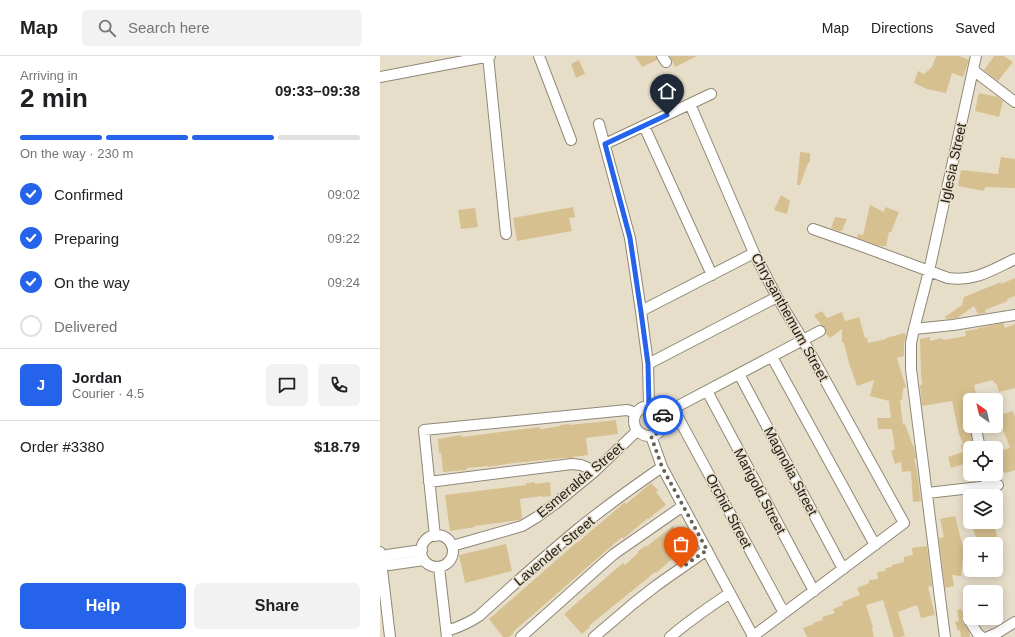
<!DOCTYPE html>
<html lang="en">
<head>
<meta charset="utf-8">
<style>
	:root { --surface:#fff; --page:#f2f2f2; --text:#202124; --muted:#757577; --line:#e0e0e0; --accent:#2563eb }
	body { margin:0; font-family:Helvetica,sans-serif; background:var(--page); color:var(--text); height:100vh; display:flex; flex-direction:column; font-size:15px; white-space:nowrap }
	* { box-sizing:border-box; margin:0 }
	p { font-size:13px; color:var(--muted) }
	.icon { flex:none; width:22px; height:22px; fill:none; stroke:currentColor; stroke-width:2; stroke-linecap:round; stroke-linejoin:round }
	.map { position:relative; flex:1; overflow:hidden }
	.sheet { display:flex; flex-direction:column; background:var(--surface); width:380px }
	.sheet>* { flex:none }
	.needle { width:26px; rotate:326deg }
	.tools { position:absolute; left:583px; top:337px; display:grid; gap:8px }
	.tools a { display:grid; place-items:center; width:40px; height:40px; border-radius:6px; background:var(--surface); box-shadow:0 2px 10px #0003; font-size:20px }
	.pin { position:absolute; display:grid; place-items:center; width:34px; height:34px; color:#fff; margin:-41px -17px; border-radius:50% 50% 50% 0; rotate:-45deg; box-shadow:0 0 4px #0007 }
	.pin .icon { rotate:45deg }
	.courier { position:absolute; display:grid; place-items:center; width:40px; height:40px; margin:-20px; border:3px solid #2563eb; border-radius:50%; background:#fff; color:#222; box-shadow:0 1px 5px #0007 }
	.head em { font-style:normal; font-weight:800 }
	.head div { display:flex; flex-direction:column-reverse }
	.head { display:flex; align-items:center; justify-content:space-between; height:68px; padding:0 20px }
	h1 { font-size:26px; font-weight:800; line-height:30px }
	.bar { display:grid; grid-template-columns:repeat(4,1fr); gap:6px 4px; align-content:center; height:48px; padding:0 20px }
	.bar i { height:5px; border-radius:3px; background:var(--line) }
	.bar .current { background:var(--accent) }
	.bar p { grid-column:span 4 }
	.line { display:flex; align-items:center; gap:10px; padding:0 20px; border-top:1px solid var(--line) }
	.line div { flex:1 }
	.round { display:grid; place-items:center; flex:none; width:42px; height:42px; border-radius:6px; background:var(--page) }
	ol { padding:0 20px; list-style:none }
	li { display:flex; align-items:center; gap:12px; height:44px }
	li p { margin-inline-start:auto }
	li .icon { padding:4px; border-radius:50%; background:var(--accent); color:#fff; stroke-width:4 }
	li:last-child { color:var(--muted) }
	li i { width:22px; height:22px; border:2px solid var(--line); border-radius:50% }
	.primary-button { display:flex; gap:8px; margin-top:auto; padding:8px 20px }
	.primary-button a { flex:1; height:46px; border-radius:6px; background:var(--accent); color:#fff; font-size:16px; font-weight:800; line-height:46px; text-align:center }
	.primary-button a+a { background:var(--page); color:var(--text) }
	header { display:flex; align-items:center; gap:24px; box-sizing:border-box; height:56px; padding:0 20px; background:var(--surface); border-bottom:1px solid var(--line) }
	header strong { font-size:19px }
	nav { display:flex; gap:22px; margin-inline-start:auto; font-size:14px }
	.search { width:280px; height:36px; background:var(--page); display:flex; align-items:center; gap:10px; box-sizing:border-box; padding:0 14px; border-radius:6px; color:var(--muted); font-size:15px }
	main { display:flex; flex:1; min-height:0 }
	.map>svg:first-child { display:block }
	.building { fill:#d7c08f }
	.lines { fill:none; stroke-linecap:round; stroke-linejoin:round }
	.minor-casing { stroke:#908775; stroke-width:12 }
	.minor { stroke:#fff; stroke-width:10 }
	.done { stroke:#666155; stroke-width:4; stroke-dasharray:0 7.2 }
	.route { stroke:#2563eb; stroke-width:5 }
	.labels { text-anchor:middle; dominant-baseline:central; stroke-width:3; stroke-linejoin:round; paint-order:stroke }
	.street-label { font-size:14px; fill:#211d16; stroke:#e7deca }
</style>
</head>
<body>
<header>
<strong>Map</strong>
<div class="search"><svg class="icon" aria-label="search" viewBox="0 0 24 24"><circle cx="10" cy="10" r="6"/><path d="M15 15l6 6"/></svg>Search here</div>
<nav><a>Map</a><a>Directions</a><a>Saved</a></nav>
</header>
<main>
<section class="sheet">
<div class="head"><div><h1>2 min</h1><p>Arriving in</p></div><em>09:33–09:38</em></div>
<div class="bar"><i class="current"></i><i class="current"></i><i class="current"></i><i></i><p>On the way · 230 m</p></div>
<ol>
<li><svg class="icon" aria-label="check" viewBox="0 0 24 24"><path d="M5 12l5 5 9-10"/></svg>Confirmed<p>09:02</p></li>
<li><svg class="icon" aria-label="check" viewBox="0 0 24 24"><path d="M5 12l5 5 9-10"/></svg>Preparing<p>09:22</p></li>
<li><svg class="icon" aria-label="check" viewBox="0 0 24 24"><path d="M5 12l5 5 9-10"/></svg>On the way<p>09:24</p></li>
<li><i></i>Delivered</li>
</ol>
<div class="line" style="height:72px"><b class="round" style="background:var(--accent);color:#fff">J</b><div><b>Jordan</b><p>Courier · 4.5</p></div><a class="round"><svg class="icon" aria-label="chat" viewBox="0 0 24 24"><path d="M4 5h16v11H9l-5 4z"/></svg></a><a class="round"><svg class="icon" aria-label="phone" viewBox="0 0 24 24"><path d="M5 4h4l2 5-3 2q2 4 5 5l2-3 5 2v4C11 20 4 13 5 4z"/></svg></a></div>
<div class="line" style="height:52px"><div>Order #3380</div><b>$18.79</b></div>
<div class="primary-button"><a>Help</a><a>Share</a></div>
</section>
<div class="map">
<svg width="635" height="581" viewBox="0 0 635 581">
	<rect width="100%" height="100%" fill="#e7deca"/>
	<path class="building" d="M255,0H276L277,4L262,11Z
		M290,0H317L295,11Z
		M556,0H579L589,4L583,21L572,17L566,37L547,33L534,27L538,15L544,18L552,11Z
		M614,0H624L633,6L618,25L604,14Z
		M199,4L205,18L196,22L191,8Z
		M599,37L618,41L623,45L619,61L595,55L597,45H599L597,44Z
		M420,96L430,97V106L428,107L420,129H417Z
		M621,101L635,103V132L605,131L604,135L578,130L581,114L618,118Z
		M401,139L410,145L407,158L394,154Z
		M490,149L504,156L505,151L519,156L511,176H509L506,190H500L477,182L478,178L483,179Z
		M193,151L195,161L189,162L192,175L137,185L133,162Z
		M95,152L98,171L81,173L78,154Z
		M455,161L467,163L462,175H459L451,172Z
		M635,222V240L627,243L628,245L605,254L606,257L598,258L594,250L577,262L566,263L565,261L582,249L584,241L621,226V228Z
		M442,255L447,262L462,256L465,265L479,261L485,282H487L488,287L506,283V282L525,277L526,281L524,287V300L517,302L526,331L523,332L522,344H520L523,369L525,368L533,390H534L536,403H534L537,415L541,445L533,446L531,415L522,416L521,406L515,408L511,395L515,393L512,373H498L497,362H511L509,345L490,340L494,324L477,330L469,307L464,287L462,286V273L450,282L446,278V272L441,269L434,259Z
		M623,267L625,272L635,268V332L619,336L616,327H614L613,324L594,329L596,339L590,340V370H616V360L633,355L635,361V414L626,417L625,416L616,418V407L623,406L620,395L630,392L622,371L603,377L602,374L599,372H596L593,373L591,376L593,392H590V412L588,413L587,407L571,412L568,401L583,396L581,389L583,388L579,378L572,345L542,350L540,329H542V326L541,319L540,283L550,281V285L562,282L563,284L586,280L585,275L598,273V272Z
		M236,364L238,378L206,382L208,399L193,401V402H184L134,407L108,411V410L87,412V414L63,416L61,397H59L58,383L81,379L82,381L160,371L161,373L180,370V369L189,368V369Z
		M155,426V428L170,426L171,440L162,441V440L140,443L142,462L139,464L95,470V471L70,475L65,439L146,429V427Z
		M271,427L278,434L276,436L286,449L268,463H267L243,483L242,481L133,576L134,577L129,581H123L109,563L197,486V487L245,446L246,448Z
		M575,460L585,499L583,500L581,520L572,519L574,530L565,532L559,482L564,481L560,463Z
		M591,466H613L619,487L615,488H598Z
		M293,470L308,489L276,517L275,516L263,526L232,551L209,570L210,571L202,578L184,558L229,519L243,507L245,509L258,497L257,496L265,490L266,491Z
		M126,488L132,515L85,527L79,499Z
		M547,490L552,530L548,531L555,559L541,562L537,549L518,556L525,580L520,581H514L503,544L486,549L493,572H492L494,581H427L423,572L434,568L433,567L443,564L442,561L455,557L453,553L463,549L462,546L480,539L477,532L489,527V524L498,523L497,516L506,515L505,512L512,511V509L524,506V501L533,499L532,492Z
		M581,553L584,560L583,564V567L589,575L590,581H581L580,574L578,575L575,566L579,565L577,554Z"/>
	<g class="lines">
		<g class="minor-casing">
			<path id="minor" d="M108,0L126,178
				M159,0L191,84
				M282,0L286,6
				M593,14L635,46
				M0,21L110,0
				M310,48L374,197L397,241L423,284L524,467L372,581
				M219,68L250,182L261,255L268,308L269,350
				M264,70L332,219
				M225,88L331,38
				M433,173L476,188L568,222C594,226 612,214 635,203
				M261,255L374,197
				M534,273L573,269L635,259
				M392,301L495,489
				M268,308L397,241
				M359,318L463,513
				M327,335L434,535
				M254 365a15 15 0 1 1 30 0a15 15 0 1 1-30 0Z
				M293,352L404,557
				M283,358L440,275
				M597,378L600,392
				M271,380L282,411L373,580
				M605,418L607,429
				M49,426L192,408L201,409L215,415
				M547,437L618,429
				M41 495a16 16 0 1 1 32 0a16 16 0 1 1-32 0Z
				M55,480L44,374L247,354L256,357
				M72,490L142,470L157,461L175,448L215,415L257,375
				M0,496L10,581
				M0,504L9,509L44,504
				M1,504L7,499L42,494
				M59,511L67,581
				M589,564L598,578L602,581
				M67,575C79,571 89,567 99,560C132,530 164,501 198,473C225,451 253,431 282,411
				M141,581L218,512L234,498L303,450
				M214,581L254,547L277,529L327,494
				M290,581C309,565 329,551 350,537
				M565,581L531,313V287L534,273L549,215L596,0
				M608,581L617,577L635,566"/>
		</g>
		<use href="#minor" class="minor"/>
	</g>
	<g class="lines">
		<path class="done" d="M283,359C286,370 281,377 271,380L282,411L327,494L301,512"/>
		<path class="route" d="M283,359C279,353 275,351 269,350L268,308L261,256L250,182L225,88L287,59"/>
	</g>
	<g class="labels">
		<g class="street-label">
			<text transform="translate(573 107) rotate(-78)">Iglesia Street</text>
			<text transform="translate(410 261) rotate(61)">Chrysanthemum Street</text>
			<text transform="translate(411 415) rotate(62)">Magnolia Street</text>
			<text transform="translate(200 424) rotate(-40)">Esmeralda Street</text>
			<text transform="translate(380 435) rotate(62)">Marigold Street</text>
			<text transform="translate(349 455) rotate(62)">Orchid Street</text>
			<text transform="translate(174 495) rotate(-40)">Lavender Street</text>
		</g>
	</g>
</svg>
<div class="tools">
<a><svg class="needle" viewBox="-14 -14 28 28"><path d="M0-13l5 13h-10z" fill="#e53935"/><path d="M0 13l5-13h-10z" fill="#757577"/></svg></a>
<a><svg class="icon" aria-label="locate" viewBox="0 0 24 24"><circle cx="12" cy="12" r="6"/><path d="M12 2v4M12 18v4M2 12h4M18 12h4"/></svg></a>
<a><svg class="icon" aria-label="layers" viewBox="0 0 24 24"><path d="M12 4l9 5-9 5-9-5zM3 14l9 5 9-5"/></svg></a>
<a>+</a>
<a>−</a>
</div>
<div class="pin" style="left:301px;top:512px;background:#ea580c"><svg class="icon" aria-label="bag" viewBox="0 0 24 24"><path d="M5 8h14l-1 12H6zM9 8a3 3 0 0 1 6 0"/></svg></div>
<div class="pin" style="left:287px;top:59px;background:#1f2937"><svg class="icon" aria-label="home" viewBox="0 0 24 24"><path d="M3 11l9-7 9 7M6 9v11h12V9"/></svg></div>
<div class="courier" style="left:283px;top:359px"><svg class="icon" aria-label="car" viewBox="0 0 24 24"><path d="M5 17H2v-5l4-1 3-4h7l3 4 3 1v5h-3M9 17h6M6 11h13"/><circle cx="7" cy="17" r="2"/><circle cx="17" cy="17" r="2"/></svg></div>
</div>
</main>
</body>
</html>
